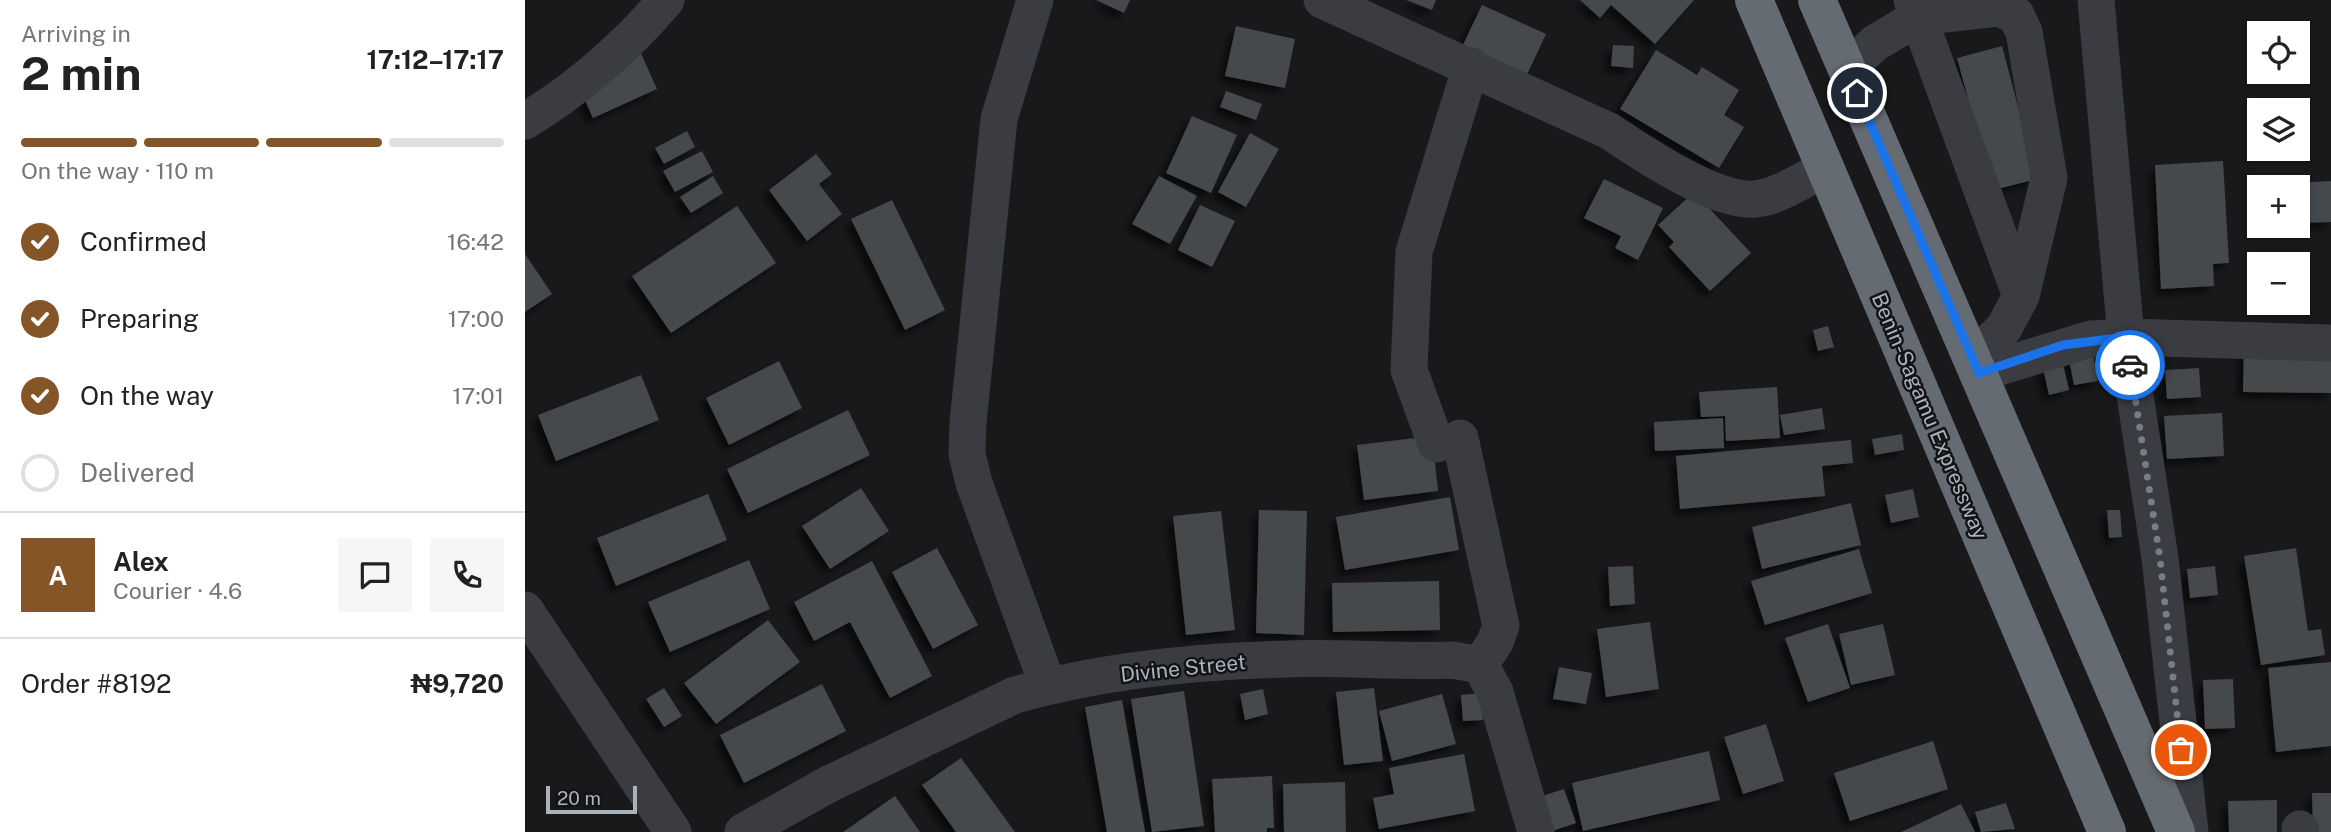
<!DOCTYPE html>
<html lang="en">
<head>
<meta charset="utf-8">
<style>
	:root { --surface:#fff; --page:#f6f6f6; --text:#222; --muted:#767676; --line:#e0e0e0; --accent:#855427 }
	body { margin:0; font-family:"Public Sans",sans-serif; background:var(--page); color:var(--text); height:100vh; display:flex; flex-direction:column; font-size:26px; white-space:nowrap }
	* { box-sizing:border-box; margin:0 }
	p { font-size:23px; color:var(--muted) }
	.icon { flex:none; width:38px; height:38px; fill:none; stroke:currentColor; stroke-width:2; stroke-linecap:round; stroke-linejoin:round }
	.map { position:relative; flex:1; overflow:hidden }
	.panel { display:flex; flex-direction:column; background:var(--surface); width:525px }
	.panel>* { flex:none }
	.tools { position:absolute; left:1722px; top:21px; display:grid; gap:14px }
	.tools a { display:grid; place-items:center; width:63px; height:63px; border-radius:0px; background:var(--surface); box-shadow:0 2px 5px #0004; font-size:35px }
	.scale { position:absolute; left:21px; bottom:18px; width:91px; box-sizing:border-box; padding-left:7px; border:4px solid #aab3bc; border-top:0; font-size:19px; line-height:24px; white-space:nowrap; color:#aab3bc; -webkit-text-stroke:5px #141417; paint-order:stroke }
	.pin { position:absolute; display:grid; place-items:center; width:60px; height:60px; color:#fff; margin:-30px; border:4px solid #fff; border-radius:50%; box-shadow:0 2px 7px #0007 }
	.courier { position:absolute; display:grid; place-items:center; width:70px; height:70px; margin:-35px; border:5px solid #1a73e8; border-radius:50%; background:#fff; color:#222; box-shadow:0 2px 9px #0007 }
	.summary em { font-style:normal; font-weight:700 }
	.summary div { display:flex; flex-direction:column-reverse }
	.summary { display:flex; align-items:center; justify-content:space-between; height:119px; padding:0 21px }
	h1 { font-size:46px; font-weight:700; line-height:52px }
	.bar { display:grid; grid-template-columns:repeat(4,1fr); gap:10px 7px; align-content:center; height:84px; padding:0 21px }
	.bar i { height:9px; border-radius:5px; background:var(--line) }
	.bar .selected { background:var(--accent) }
	.bar p { grid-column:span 4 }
	.line { display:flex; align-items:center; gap:18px; padding:0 21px; border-top:2px solid var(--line) }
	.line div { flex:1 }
	.round { display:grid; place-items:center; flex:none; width:74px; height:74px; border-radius:0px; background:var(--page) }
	ol { padding:0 21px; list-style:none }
	li { display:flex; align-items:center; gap:21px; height:77px }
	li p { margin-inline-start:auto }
	li .icon { padding:7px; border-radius:50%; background:var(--accent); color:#fff; stroke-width:4 }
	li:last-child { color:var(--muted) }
	li i { width:38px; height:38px; border:4px solid var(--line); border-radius:50% }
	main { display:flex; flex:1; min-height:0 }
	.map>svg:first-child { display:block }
	.building { fill:#45484c; filter:url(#shadow) }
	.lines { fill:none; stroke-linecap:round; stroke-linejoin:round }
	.minor { stroke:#3a3c41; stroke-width:37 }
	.highway { stroke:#656b72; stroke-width:38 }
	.done { stroke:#777d84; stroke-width:7; stroke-dasharray:0 12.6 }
	.route { stroke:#1a73e8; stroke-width:9 }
	.labels { text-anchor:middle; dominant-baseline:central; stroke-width:5; stroke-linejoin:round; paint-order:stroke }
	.street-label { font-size:21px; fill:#aab3bc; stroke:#141417 }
</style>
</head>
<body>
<main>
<section class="panel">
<div class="summary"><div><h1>2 min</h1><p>Arriving in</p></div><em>17:12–17:17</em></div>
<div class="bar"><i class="selected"></i><i class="selected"></i><i class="selected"></i><i></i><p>On the way · 110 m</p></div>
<ol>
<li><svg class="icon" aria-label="check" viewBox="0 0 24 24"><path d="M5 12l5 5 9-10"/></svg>Confirmed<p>16:42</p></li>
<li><svg class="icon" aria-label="check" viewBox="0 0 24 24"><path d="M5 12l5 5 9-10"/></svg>Preparing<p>17:00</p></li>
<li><svg class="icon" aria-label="check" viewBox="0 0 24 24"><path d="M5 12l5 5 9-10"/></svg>On the way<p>17:01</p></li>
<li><i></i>Delivered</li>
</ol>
<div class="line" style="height:126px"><b class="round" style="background:var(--accent);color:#fff">A</b><div><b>Alex</b><p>Courier · 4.6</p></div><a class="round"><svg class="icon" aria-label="chat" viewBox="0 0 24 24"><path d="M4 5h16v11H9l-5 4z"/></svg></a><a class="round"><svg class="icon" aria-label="phone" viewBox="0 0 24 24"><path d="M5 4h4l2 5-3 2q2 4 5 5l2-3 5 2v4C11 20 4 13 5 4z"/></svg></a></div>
<div class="line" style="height:91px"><div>Order #8192</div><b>₦9,720</b></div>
</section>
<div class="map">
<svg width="1806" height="832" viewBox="0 0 1806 832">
	<defs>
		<filter id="shadow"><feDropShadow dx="-6" dy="6" stdDeviation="3.5" flood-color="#0009"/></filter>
	</defs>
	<rect width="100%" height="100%" fill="#19191b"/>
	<path class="building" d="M571,0H605L599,13Z
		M881,0H911L907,10Z
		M1055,0H1169L1130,44L1086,5L1075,18Z
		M957,5L1021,34L1000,79L936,49Z
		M711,26L770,39L760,88L700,76Z
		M110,40L132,89L68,118L46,70Z
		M1088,45L1109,46L1108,68L1086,66Z
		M1477,46L1512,179L1468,190L1432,58Z
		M1131,50L1172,75L1177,67L1214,90L1199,115L1219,127L1194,168L1095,109Z
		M701,91L737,104L731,120L695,107Z
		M667,116L712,135L686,193L641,173Z
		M162,131L170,147L139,164L130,148Z
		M725,133L754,149L721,207L693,192Z
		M177,151L188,172L150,192L138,171Z
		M291,154L307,174L294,184L317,214L282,241L244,190Z
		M1698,161L1704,263L1688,264L1689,286L1636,289L1630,165Z
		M188,176L198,193L166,213L155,197Z
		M634,176L672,196L645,244L607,224Z
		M1079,179L1138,208L1113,260L1090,248L1096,236L1059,218Z
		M1806,181V222L1773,223V187H1749V184Z
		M1169,192L1226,253L1185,291L1144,247L1149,242L1133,225Z
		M367,200L420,310L380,330L326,219Z
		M675,205L710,221L687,267L653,250Z
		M212,206L251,263L146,333L107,276Z
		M0,254L27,294L0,312Z
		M1303,326L1309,347L1293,351L1288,330Z
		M1565,339L1573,381L1549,385L1541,344Z
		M1719,341H1806V393L1718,392Z
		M254,361L277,408L204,445L181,398Z
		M1538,364L1544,390L1524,395L1518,368Z
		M1674,368L1676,397L1642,399L1640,370Z
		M116,375L134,420L31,461L13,415Z
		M1252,387L1255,438L1201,441L1200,416L1176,417L1174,392Z
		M1297,408L1300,429L1259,435L1255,415Z
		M323,410L345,455L223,513L202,469Z
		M1697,413L1699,456L1642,459L1639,416Z
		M1198,418L1199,448L1130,451L1129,422Z
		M1377,434L1379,450L1350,455L1347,439Z
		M907,436L913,491L839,500L832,445Z
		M1326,440L1328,463L1297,466L1300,496L1155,509L1151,456Z
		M336,488L364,531L305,569L277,526Z
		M1388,489L1394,517L1366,523L1360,495Z
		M183,494L202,540L91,586L72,538Z
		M925,497L934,550L820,570L811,517Z
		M1326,503L1336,545L1237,569L1227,527Z
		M734,510L782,511L779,635L731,633Z
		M1582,510H1595L1597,537L1584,538Z
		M696,511L710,630L661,635L648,516Z
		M412,548L453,625L408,649L367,572Z
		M1771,548L1783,631L1796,629L1800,655L1736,665L1719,556Z
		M1334,549L1347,593L1240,625L1226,581Z
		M224,560L245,609L145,652L123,602Z
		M347,561L407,676L365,698L325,622L289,641L269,602Z
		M1108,566L1110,604L1085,606L1083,567Z
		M1690,566L1693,595L1665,598L1662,569Z
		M914,581L915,630L808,632L807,583Z
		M243,620L275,662L191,724L159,683Z
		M1125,622L1134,689L1081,697L1072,629Z
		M1303,624L1325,688L1283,702L1260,638Z
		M1358,624L1370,675L1326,685L1314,634Z
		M1806,662V746L1751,752L1743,668Z
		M1034,667L1067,673L1061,704L1028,699Z
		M1708,679L1710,728L1680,729L1678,680Z
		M297,684L321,731L219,783L195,735Z
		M139,688L157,716L139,727L121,699Z
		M849,688L858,761L819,765L811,692Z
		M738,689L743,714L720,720L715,694Z
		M659,691L679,826L627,832L606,699Z
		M956,693L958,720L938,721L936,695Z
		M917,694L931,744L867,761L854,711Z
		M597,700L620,832H582L560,707Z
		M1241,724L1259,781L1218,794L1199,737Z
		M1408,741L1423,789L1325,821L1309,773Z
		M1184,751L1195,800L1058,831L1047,783Z
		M939,754L950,811L854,829L848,798L869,794L864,768Z
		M436,758L490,832H431L397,785Z
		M747,776L749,828H742V832H690L687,779Z
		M820,782L821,832H759L758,784Z
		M1039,789L1051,823L1024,832L1011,798Z
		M1787,793H1806V832H1788Z
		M370,796L395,832H318Z
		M1752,800V832H1704L1703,801Z
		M1481,803L1490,829L1456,832L1450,812Z
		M1436,804L1450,832H1376Z"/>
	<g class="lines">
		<path class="minor" d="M510,0L474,119L443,423L442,454L449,483L523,686
			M797,0L1084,131C1117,153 1191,203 1230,199C1253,197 1279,179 1300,169
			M1387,0L1496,296L1479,328L1448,358
			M1571,0L1601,337L1635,558L1665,832
			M1322,69L1350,43L1394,17L1472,8L1491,15L1499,32L1524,178L1496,296
			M0,121C52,90 102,46 141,0
			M1454,373L1566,339L1601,337L1806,343
			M935,438L976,626L970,642L955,665
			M911,444L884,370L889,252L946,66
			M0,610L148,832
			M1775,829L1776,832
			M218,832L304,784L490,695C578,670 671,661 762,659C817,657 873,662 928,660L955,665L970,692L1011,832"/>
		<path class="highway" d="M1229,0L1582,832
			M1292,0L1651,832"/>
	</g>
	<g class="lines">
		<path class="done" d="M1605,365L1635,558L1656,750"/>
		<path class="route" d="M1332,93L1454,373L1538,345L1601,337L1605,365"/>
	</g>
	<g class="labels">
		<g class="street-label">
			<text transform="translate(1405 416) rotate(67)">Benin-Sagamu Expressway</text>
			<text transform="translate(658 668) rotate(-6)">Divine Street</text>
		</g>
	</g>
</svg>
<div class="tools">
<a><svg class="icon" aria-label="locate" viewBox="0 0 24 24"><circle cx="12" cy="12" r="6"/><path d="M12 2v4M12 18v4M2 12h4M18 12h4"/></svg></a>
<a><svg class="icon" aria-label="layers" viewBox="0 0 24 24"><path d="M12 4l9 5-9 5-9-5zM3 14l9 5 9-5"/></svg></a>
<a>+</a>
<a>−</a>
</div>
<div class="scale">20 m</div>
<div class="pin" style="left:1656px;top:750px;background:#ea580c"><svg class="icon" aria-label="bag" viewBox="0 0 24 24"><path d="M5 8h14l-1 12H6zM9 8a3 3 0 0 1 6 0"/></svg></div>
<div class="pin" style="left:1332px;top:93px;background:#1f2937"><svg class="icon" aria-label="home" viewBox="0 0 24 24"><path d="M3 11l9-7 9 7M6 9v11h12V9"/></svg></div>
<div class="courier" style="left:1605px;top:365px"><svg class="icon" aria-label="car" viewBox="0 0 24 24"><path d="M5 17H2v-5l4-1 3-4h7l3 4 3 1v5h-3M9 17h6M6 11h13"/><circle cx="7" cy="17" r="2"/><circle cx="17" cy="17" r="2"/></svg></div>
</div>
</main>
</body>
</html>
